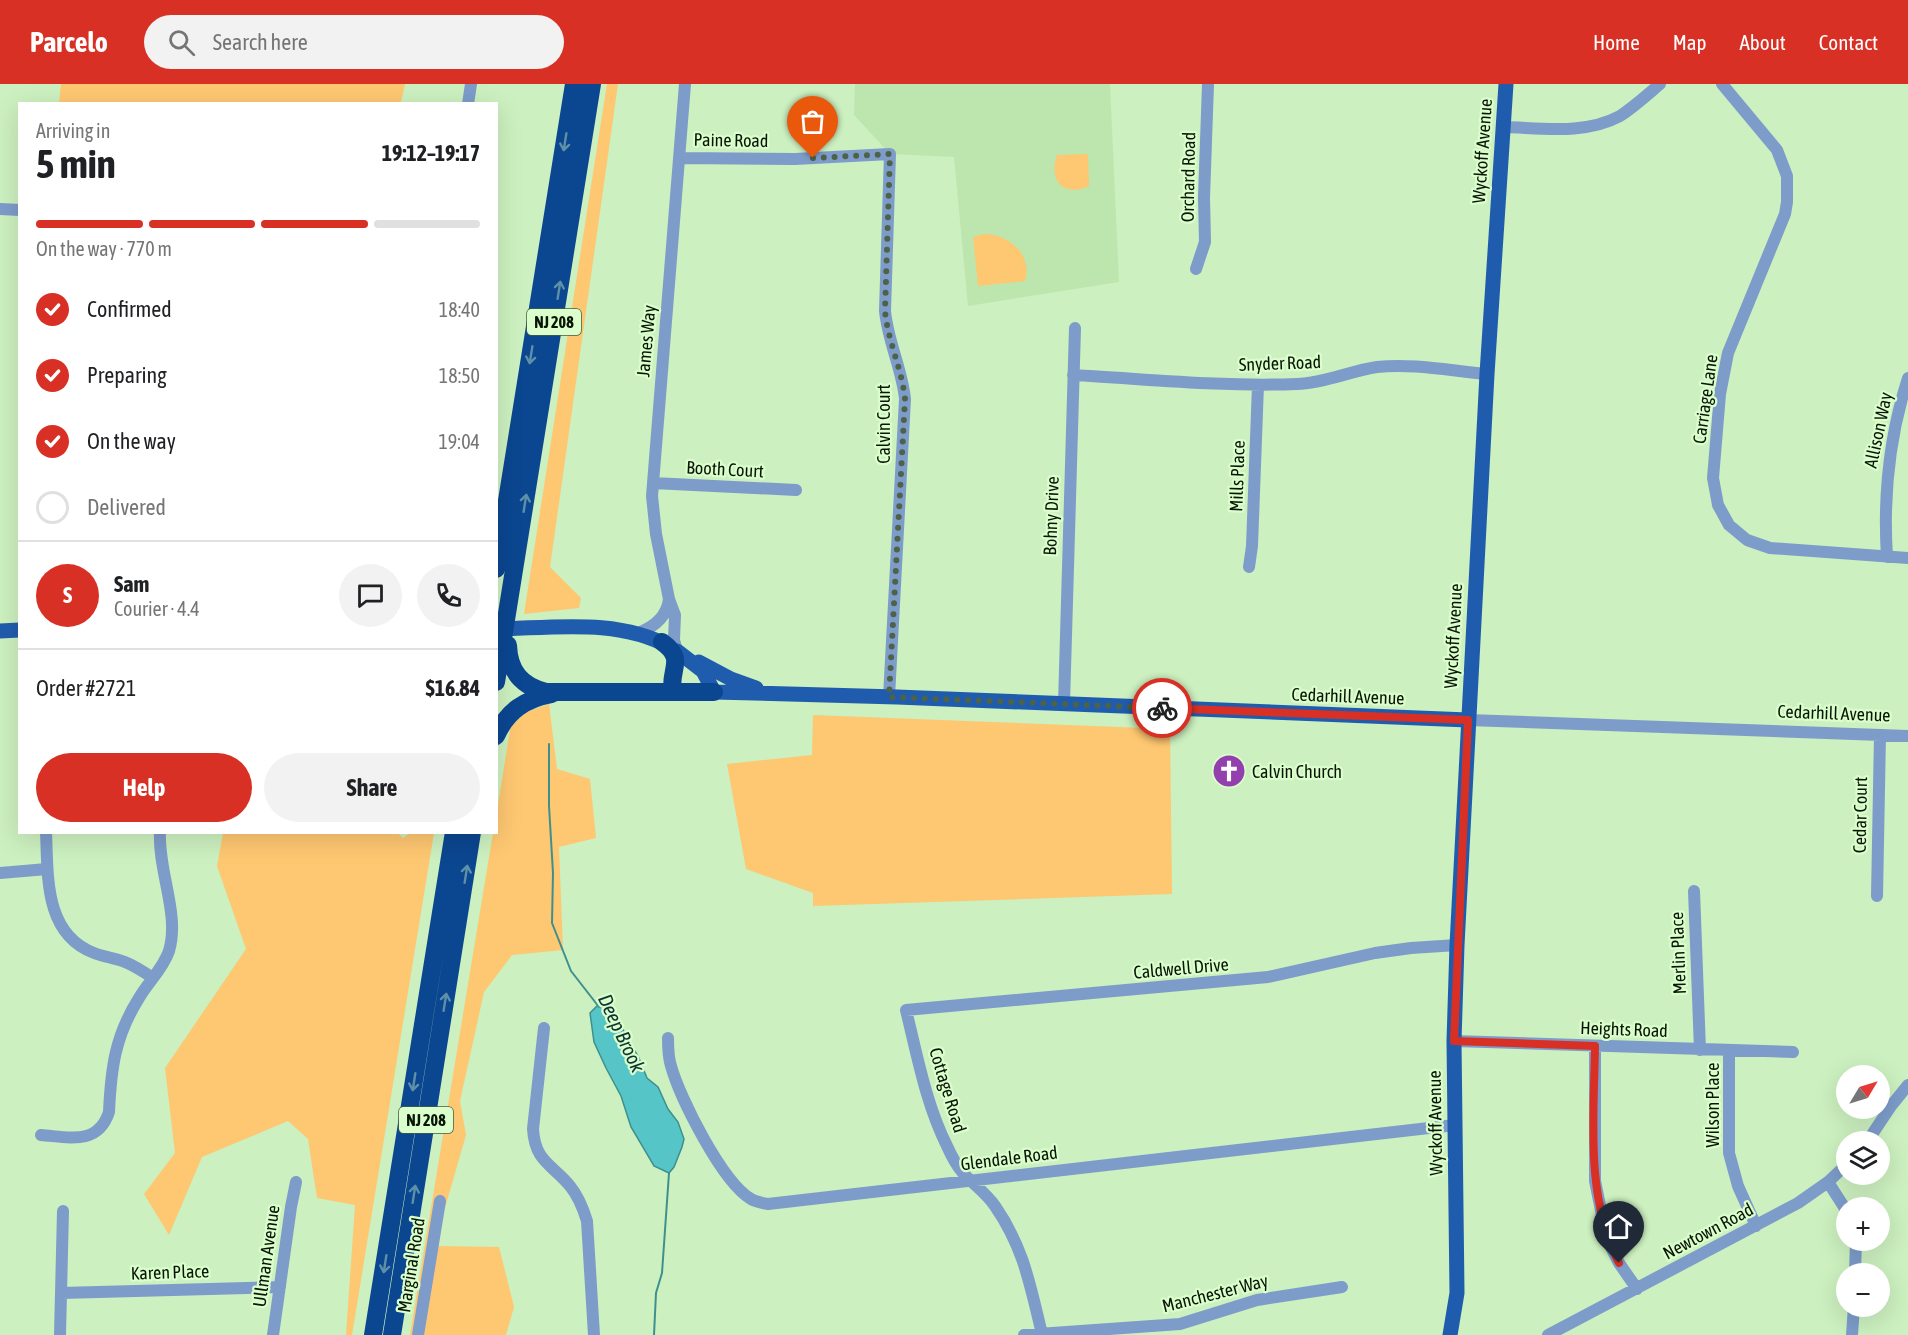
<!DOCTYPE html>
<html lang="en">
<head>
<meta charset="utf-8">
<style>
	:root { --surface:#fff; --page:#f2f2f2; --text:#202124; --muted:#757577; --line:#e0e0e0; --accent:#d93025 }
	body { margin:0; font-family:"Asap Condensed",sans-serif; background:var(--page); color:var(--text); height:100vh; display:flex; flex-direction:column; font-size:22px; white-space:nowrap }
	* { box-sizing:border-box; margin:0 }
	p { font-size:20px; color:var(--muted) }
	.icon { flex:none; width:33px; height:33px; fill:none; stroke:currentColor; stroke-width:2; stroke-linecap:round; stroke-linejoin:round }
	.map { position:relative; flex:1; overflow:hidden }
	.drawer { position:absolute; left:18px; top:18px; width:480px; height:732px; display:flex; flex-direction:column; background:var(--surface); border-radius:0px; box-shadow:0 6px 24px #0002 }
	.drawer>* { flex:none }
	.needle { width:39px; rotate:52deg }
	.controls { position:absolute; left:1836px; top:981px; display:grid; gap:12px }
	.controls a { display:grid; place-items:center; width:54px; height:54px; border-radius:50%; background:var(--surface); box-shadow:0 6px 24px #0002; font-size:30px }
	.pin { position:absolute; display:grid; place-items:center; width:51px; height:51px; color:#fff; margin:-62px -26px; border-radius:50% 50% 50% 0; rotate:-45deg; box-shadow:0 0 6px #0007 }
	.pin .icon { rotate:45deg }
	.courier { position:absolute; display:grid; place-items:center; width:60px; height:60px; margin:-30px; border:4px solid #d93025; border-radius:50%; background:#fff; color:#222; box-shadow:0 2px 8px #0007 }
	.overview em { font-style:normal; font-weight:700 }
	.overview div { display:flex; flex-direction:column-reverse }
	.overview { display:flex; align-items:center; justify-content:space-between; height:102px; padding:0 18px }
	h1 { font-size:39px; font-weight:700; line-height:45px }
	.bar { display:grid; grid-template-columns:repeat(4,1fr); gap:9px 6px; align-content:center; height:72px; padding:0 18px }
	.bar i { height:8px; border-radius:4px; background:var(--line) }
	.bar .on { background:var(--accent) }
	.bar p { grid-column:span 4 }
	.line { display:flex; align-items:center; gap:15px; padding:0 18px; border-top:2px solid var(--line) }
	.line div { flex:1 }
	.round { display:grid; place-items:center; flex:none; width:63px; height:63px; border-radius:32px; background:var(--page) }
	ol { padding:0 18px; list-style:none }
	li { display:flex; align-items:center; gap:18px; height:66px }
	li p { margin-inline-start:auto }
	li .icon { padding:6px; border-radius:50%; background:var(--accent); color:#fff; stroke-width:4 }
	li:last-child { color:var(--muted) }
	li i { width:33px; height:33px; border:3px solid var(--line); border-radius:50% }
	.cta { display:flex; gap:12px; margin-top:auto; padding:12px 18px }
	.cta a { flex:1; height:69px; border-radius:36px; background:var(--accent); color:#fff; font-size:24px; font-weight:700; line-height:69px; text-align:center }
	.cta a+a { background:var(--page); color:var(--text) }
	header { display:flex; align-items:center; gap:36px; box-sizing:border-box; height:84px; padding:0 30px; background:var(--accent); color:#fff }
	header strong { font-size:28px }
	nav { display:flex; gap:33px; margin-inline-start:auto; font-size:21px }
	.search { width:420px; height:54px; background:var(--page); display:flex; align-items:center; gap:15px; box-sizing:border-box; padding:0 21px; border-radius:33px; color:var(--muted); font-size:22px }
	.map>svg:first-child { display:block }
	.built { fill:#bde6af }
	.green { fill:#fec771 }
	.water { fill:#55c5c8; stroke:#3e908e; stroke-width:1.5 }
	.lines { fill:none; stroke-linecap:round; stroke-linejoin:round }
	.stream { stroke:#3e908e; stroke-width:2 }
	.minor { stroke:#7d9cca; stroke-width:12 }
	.major { stroke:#205cad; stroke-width:15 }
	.highway { stroke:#0b4690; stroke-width:18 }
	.oneway { stroke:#5e90a8 }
	.done { stroke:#4d6246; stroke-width:6; stroke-dasharray:0 10.8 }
	.route { stroke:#d93025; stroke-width:8 }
	.labels { text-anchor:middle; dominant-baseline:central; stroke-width:4.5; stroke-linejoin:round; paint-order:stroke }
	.shield { fill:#dafecc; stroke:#485b41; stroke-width:1.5 }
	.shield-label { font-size:16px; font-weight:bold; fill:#091505 }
	.street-label { font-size:18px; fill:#091505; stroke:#dafecc }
	.poi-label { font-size:18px; fill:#091505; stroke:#dafecc; text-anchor:start }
	.water-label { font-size:20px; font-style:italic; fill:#0f3333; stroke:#dafecc }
</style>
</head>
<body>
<header>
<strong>Parcelo</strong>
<div class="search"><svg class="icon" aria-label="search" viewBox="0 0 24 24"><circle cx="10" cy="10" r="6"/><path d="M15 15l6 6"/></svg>Search here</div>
<nav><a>Home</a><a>Map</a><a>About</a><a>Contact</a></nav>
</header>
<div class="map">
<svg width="1908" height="1251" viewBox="0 0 1908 1251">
	<rect width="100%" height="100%" fill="#ccf0bf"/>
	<path class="built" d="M855,0H1110L1119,198L968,222L954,73L890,70L854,31Z"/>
	<path class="green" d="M61,0H405L401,18L403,19H59Z
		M607,0H618L550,483L581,514L579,524L524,530Z
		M1088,70L1089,102C1063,114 1048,96 1057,71Z
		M984,150C1009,150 1033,171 1025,197L978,202L973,153Z
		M549,620L557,685L590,695L596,754L559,763L563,866L512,871L484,908L460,1017L466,1051L434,1162L499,1163L514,1223L506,1251H410L493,749L496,748L497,727L512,633Z
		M813,631L1170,645L1172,810L813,822V809L746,785L727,680L812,671Z
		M398,749L403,754L410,749H434L352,1251H346L355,1121L317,1114L308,1055L288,1037L202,1073L169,1151L144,1110L175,1069L165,984L246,865L217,782L223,749Z"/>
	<path class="water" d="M598,921L610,928L622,944L639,974L647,994L658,1003L668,1025L678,1038L684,1055L682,1063L674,1083L669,1089L654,1082L631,1043L621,1012L606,984L594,958L590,929Z"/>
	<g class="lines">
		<path class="stream" d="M549,660V722L553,789L552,839L571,887L599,923
			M654,1251L656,1209L662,1189L669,1089"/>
		<path class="minor" d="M1722,0L1777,66L1787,92V118L1785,130L1728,269L1720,310L1713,394L1718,421L1729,441L1747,456L1770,464L1908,474
			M468,20L471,0
			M1504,43C1542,44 1585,51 1620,32C1634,23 1647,11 1660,0
			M679,74L795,75L890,70L885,227C888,258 902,285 905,315L889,613
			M0,125L20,126
			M1196,185L1205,158L1204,114L1208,0
			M1073,291C1147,295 1223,303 1297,300C1325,299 1350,287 1377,283C1413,279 1451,287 1487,290
			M653,399L796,406
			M1887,473C1883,411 1889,353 1908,294
			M1249,483L1252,462L1258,301
			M638,549C654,543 667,533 669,515
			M677,567L674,556L675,531L669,515L656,450L652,412L685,0
			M1064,620L1075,244
			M1468,636L1908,652
			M46,748C48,792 44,850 94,869C104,873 115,874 125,878C135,882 144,888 153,894
			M0,789L47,785
			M1694,807L1700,966
			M1877,812L1880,651
			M544,944L533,1045C535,1078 552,1080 570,1102C579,1113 583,1124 587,1137L594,1251
			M668,954C668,964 668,973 671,982C680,1014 722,1098 751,1115C756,1118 762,1119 768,1120L1455,1041
			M1454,957L1793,968
			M1595,962V1097L1605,1146L1611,1163L1619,1179L1637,1205
			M1729,967V1069L1738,1102L1756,1142
			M41,1051C68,1053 98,1062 109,1028C111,984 115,952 139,914C148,898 163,885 169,867C180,830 158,788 160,748
			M1867,1058L1891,1022L1908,1001
			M1828,1098L1846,1126
			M1855,1190L1856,1156
			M61,1209L280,1203
			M1042,1250C1030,1201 1024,1164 995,1122C986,1109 974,1101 963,1089C957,1082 951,1071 947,1062C926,1020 917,971 906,926L1268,893L1375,869L1411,864L1457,861
			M60,1251L63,1127
			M273,1251L291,1123L296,1098
			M418,1251L440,1117
			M1024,1251L1180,1240L1257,1216L1342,1203
			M1548,1251L1798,1119L1828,1098L1846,1081
			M1852,1251L1854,1222"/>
		<path class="major" d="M496,545C554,544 618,534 670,563
			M0,547L20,546
			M677,567L703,587L714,608L897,613L1468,636
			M699,578L731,595L756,604
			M1450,1251L1457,1209L1454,957L1457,861L1487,290L1506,0"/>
		<path class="highway" d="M496,485L574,0
			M662,558C687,576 668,586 673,608
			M508,561C509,587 521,602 546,608H714
			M496,598L592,0
			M496,652C507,627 525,615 552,610
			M373,1251L454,748
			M392,1251L472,748"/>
	</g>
	<defs><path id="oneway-shaft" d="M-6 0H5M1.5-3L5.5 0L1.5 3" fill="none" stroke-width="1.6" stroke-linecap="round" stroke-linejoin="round" transform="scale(1.5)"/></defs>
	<g class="oneway">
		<use href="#oneway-shaft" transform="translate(565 58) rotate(99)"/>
		<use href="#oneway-shaft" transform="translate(559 206) rotate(-81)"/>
		<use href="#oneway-shaft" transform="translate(531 271) rotate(99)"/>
		<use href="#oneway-shaft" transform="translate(525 419) rotate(-81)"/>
		<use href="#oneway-shaft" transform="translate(466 790) rotate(-81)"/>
		<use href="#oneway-shaft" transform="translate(445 918) rotate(-81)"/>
		<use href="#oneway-shaft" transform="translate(414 998) rotate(99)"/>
		<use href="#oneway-shaft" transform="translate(414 1110) rotate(-81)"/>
		<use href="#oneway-shaft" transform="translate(385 1180) rotate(99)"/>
	</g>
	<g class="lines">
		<path class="done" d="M813,74L890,70L885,227C888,258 902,285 905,315L889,613L1162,624"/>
		<path class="route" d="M1162,624L1468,636L1454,957L1595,962C1594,1035 1585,1111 1619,1179"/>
	</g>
	<defs>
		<g id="church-disc" transform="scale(1.725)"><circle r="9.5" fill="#933fae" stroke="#dafecc"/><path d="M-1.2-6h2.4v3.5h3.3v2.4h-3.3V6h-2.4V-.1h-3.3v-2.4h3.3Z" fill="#fff"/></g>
	</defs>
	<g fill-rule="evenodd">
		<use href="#church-disc" x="1229" y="687"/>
	</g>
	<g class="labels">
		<g class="shield">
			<rect x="527" y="225" width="54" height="26" rx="4.5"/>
			<rect x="399" y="1023" width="54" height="26" rx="4.5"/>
		</g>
		<g class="shield-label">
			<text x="554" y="238">NJ 208</text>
			<text x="426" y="1036">NJ 208</text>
		</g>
		<g class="street-label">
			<text transform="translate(731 56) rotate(1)">Paine Road</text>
			<text transform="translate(1482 67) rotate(-86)">Wyckoff Avenue</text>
			<text transform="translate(1188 93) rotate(-89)">Orchard Road</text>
			<text transform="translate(646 257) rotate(-85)">James Way</text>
			<text transform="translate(1280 279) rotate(-2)">Snyder Road</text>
			<text transform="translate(1705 315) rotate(-82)">Carriage Lane</text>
			<text transform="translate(883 340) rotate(-90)">Calvin Court</text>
			<text transform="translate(1878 346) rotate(-78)">Allison Way</text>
			<text transform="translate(725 385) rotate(3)">Booth Court</text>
			<text transform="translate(1237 392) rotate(-88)">Mills Place</text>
			<text transform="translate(1051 432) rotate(-88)">Bohny Drive</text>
			<text transform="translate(1453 552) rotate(-87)">Wyckoff Avenue</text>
			<text transform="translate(1348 612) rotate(2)">Cedarhill Avenue</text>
			<text transform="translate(1834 629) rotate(2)">Cedarhill Avenue</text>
			<text transform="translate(1860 731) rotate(-89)">Cedar Court</text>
			<text transform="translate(1678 869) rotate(-92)">Merlin Place</text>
			<text transform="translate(1181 884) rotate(-5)">Caldwell Drive</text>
			<text transform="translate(1624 945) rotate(2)">Heights Road</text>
			<text transform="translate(948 1006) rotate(73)">Cottage Road</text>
			<text transform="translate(1712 1021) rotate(-90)">Wilson Place</text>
			<text transform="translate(1435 1039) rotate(-91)">Wyckoff Avenue</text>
			<text transform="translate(1009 1074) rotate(-7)">Glendale Road</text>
			<text transform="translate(1708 1147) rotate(-28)">Newtown Road</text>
			<text transform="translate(266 1172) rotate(-82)">Ullman Avenue</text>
			<text transform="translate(411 1181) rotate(-81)">Marginal Road</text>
			<text transform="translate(170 1188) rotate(-2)">Karen Place</text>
			<text transform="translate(1215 1209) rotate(-14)">Manchester Way</text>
		</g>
		<g class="poi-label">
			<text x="1252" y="687">Calvin Church</text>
		</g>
		<g class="water-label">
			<text transform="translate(622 949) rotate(65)">Deep Brook</text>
		</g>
	</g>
</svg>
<div class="controls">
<a><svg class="needle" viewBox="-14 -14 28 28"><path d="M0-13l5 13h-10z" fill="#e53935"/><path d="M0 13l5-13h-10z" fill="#757577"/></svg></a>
<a><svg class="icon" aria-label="layers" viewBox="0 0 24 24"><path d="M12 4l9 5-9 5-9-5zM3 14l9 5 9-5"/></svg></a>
<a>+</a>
<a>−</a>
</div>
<div class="pin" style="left:813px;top:74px;background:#ea580c"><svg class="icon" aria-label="bag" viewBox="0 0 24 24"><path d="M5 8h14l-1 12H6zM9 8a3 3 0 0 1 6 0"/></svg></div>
<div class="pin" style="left:1619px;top:1179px;background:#1f2937"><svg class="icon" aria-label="home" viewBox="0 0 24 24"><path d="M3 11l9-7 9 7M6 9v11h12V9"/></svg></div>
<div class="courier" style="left:1162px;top:624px"><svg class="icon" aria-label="bike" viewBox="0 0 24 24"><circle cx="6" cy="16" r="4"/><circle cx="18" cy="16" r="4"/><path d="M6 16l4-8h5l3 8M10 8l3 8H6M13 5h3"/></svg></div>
<section class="drawer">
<div class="overview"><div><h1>5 min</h1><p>Arriving in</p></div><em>19:12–19:17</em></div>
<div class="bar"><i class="on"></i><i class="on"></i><i class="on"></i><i></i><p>On the way · 770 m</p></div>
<ol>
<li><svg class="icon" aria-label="check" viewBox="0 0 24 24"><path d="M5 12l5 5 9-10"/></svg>Confirmed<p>18:40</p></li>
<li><svg class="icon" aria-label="check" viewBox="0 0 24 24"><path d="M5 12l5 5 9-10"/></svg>Preparing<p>18:50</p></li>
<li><svg class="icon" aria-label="check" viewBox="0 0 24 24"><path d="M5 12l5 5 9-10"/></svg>On the way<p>19:04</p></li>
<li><i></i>Delivered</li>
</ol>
<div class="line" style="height:108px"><b class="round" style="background:var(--accent);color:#fff">S</b><div><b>Sam</b><p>Courier · 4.4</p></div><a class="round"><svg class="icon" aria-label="chat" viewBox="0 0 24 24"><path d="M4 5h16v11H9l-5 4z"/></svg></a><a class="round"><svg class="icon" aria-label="phone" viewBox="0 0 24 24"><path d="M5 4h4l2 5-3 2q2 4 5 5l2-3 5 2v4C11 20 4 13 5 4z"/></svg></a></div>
<div class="line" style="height:78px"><div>Order #2721</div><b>$16.84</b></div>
<div class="cta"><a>Help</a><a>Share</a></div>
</section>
</div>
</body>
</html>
